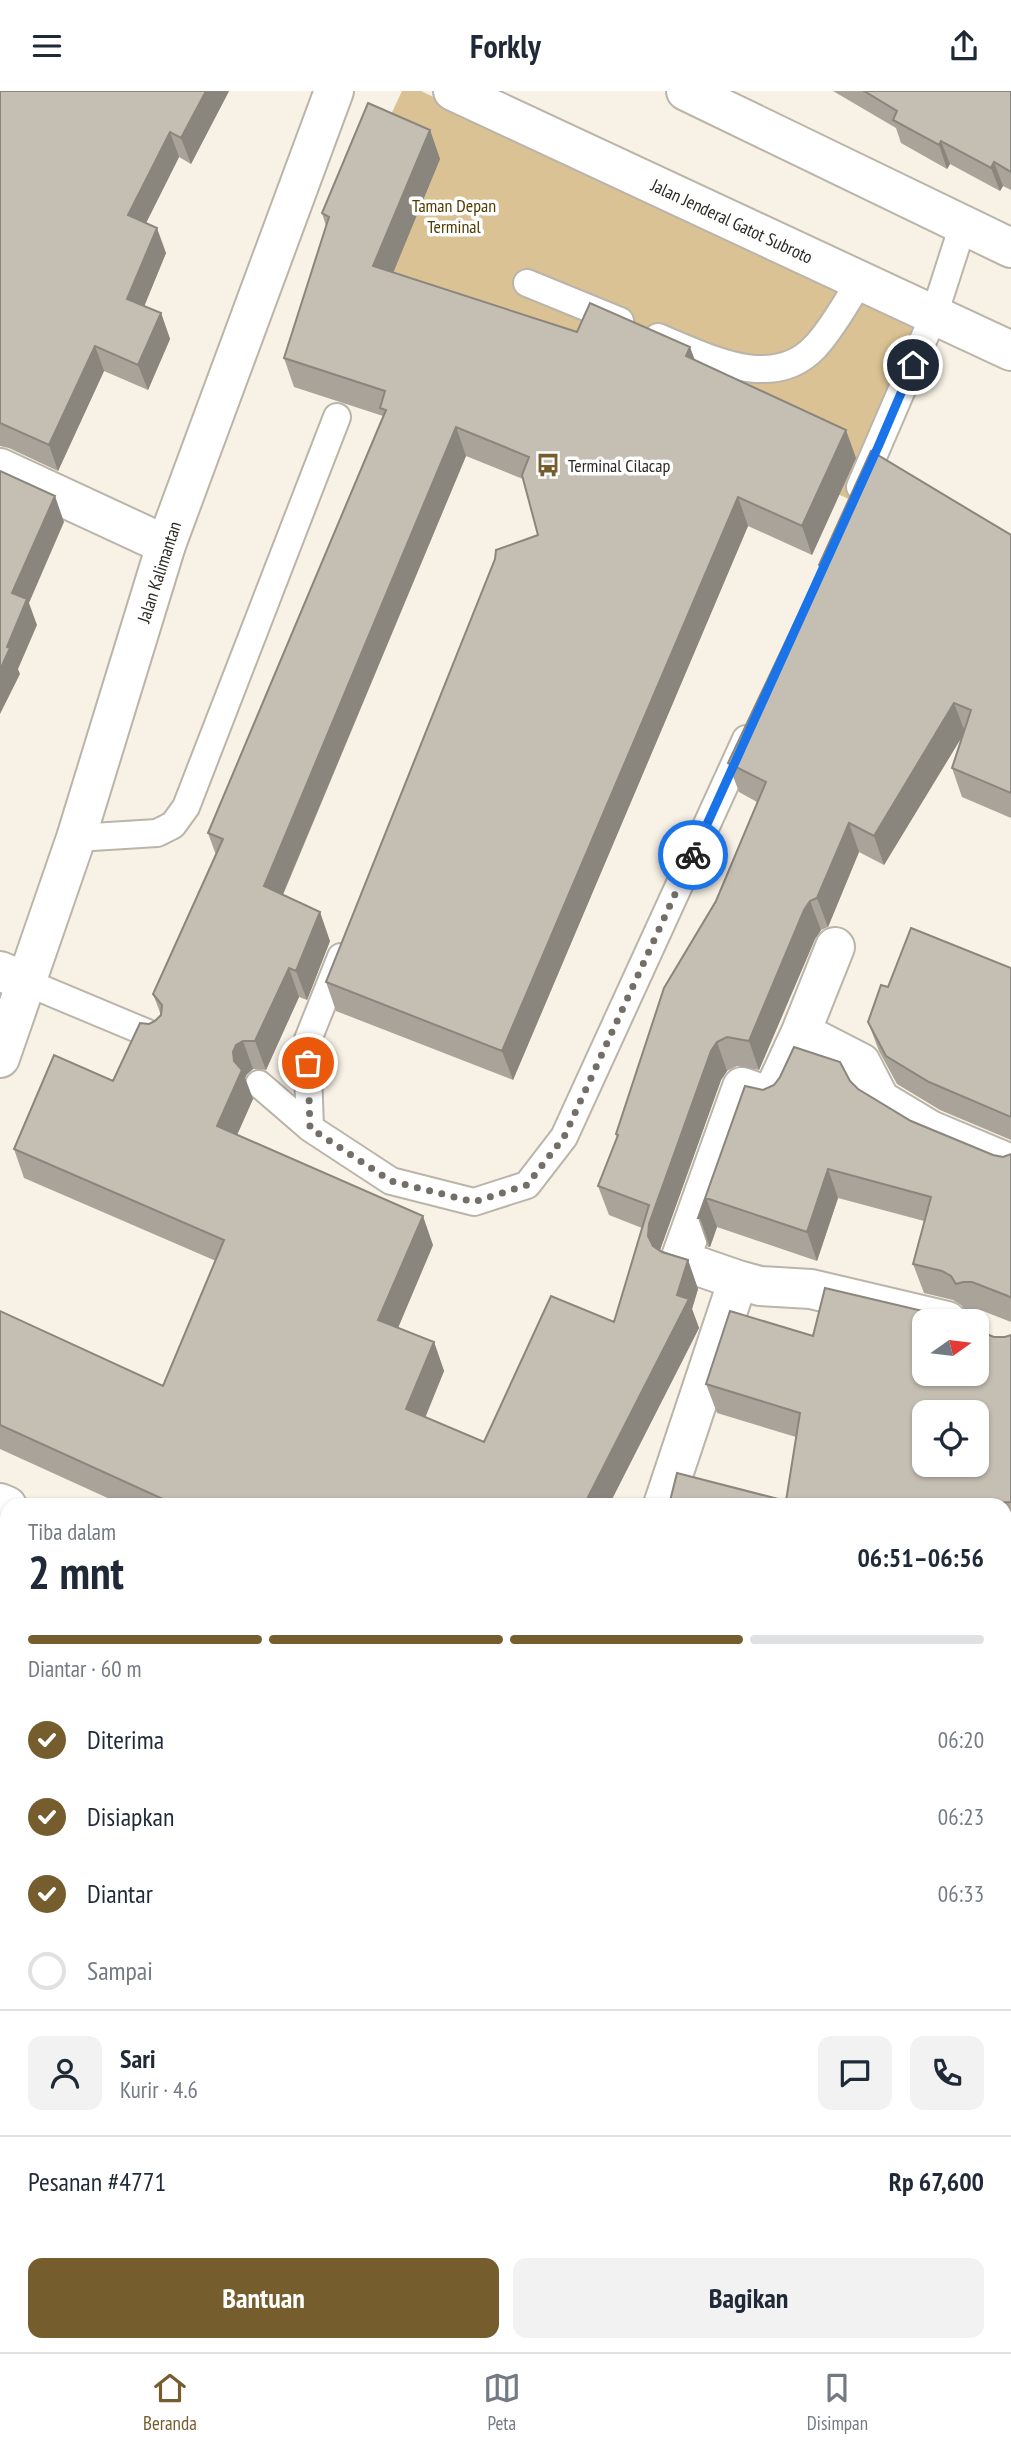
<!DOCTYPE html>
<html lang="id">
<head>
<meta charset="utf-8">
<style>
	:root { --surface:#fff; --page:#f2f2f3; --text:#1f2937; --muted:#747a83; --line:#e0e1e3; --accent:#755d2e }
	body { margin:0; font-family:"PT Sans Narrow",sans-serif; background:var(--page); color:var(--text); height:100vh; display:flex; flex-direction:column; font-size:26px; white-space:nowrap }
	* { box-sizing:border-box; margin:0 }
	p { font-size:23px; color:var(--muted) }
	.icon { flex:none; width:38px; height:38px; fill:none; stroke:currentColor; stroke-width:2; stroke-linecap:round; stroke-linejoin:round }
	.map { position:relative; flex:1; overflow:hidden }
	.details { position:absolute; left:0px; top:1407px; width:1012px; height:854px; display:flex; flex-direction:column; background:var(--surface); border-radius:21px 21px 0 0; box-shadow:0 2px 5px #0004 }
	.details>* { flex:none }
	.needle { width:46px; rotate:76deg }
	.controls { position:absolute; left:912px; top:1218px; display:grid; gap:14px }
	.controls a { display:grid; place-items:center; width:77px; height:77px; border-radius:14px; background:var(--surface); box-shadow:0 2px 5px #0004; font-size:35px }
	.pin { position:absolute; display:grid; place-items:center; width:60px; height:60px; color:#fff; margin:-30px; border:4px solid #fff; border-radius:50%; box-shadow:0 2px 7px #0007 }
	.courier { position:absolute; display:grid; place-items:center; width:70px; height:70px; margin:-35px; border:5px solid #1a73e8; border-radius:50%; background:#fff; color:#222; box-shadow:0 2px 9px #0007 }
	.head em { font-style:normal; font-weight:700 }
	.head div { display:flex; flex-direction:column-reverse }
	.head { display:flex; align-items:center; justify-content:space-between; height:119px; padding:0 28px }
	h1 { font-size:46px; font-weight:700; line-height:52px }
	.bar { display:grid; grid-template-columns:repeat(4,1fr); gap:10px 7px; align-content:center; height:84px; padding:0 28px }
	.bar i { height:9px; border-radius:5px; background:var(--line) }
	.bar .current { background:var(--accent) }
	.bar p { grid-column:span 4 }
	.line { display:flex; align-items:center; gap:18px; padding:0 28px; border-top:2px solid var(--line) }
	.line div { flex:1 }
	.round { display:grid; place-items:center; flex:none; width:74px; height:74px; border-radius:14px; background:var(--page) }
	ol { padding:0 28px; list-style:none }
	li { display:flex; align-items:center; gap:21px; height:77px }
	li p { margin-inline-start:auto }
	li .icon { padding:7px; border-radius:50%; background:var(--accent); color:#fff; stroke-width:4 }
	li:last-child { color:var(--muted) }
	li i { width:38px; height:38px; border:4px solid var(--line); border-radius:50% }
	.primary-button { display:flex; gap:14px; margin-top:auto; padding:14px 28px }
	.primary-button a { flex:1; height:80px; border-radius:14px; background:var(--accent); color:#fff; font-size:28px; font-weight:700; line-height:80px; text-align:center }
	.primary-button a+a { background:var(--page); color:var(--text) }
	header { display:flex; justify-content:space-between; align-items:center; height:91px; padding:0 28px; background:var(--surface); font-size:32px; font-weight:700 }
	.tab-bar { display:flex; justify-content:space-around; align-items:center; height:98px; border-top:2px solid var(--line); background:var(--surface); font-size:19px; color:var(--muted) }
	.tab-bar a { display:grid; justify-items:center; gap:4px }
	.tab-bar .current { color:var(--accent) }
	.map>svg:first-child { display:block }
	.green { fill:#dac294 }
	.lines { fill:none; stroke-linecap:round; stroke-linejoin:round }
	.service-casing { stroke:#bab4a9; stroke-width:30 }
	.minor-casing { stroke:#bab4a9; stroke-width:42 }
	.tertiary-casing { stroke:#bab4a9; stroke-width:42 }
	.secondary-casing { stroke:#bab4a9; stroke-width:42 }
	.service { stroke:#fff; stroke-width:26 }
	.minor { stroke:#fff; stroke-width:38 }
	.tertiary { stroke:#fff; stroke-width:38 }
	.secondary { stroke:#fff; stroke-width:38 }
	.wall { fill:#a9a39a }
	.shaded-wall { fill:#8a857d }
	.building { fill:#c5beb3; stroke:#8a857d; stroke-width:2; fill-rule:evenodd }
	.done { stroke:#736f68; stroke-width:7; stroke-dasharray:0 12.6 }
	.route { stroke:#1a73e8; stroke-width:9 }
	.labels { text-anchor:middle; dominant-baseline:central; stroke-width:7; stroke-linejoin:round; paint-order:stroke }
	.park-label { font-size:18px; fill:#523a01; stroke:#fff }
	.street-label { font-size:18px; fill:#2b2924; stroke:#fff }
	.poi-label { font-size:18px; fill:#2b2924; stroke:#fff; text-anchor:start }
</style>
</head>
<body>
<header><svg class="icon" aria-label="menu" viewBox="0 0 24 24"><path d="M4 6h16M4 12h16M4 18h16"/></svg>Forkly<svg class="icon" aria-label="share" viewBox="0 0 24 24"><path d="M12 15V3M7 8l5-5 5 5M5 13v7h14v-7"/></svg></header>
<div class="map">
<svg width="1011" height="2261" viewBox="0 0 1011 2261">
	<rect width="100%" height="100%" fill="#f8f1e5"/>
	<path class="green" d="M402,0H421L913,235L851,409L321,173Z"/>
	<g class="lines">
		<g class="service-casing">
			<path id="service" d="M527,192L620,230
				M658,246C705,265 772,302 815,256C833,237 846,211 861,189
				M860,396L934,224L963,134
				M76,747L157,742L173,734L186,716L337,326
				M341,866L307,951L310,1037L391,1090L474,1111L527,1094L564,1046L746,648
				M28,892L157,946
				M259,993L310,1037"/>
		</g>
		<g class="minor-casing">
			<path id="minor" d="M0,377L166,454
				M835,856L801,941L861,972L880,1009L930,1039L1011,1073
				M0,880L28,892
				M738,1189L680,1169L742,996L771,1006L801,941
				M0,1412L7,1415
				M663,1414L738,1189L760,1195L811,1198L947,1230
				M1004,1840L1011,1843
				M1004,2231L1011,2215
				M344,2261L346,2254"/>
		</g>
		<g class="tertiary-casing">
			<path id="tertiary" d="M0,967L76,747L166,454L334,0"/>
		</g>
		<g class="secondary-casing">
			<path id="secondary" d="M453,0L1011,260
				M686,0L1011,157"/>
		</g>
		<use href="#service" class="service"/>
		<use href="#minor" class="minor"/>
		<use href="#tertiary" class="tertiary"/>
		<use href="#secondary" class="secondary"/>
	</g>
	<path class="wall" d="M0,0H229L191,73L179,66L146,132L166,162L144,215L161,222L170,248L148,299L104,280L58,380L9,357L0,355Z
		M833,0H1011V99L1003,95L1000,100L950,73L947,78L901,52L896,37Z
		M430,39L440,68L393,182L577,241L695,269L856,367L812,464L748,435L513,989L336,920L326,891L538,444L523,388L466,365L283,804L330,850L307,909L299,906L266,979L253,978L247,983L245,987L253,1008L237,1044L433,1154L398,1237L434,1251L444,1280L425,1326L484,1351L614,1231L642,1137L609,1124L598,1095L617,1047L616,1043L716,810L757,711L739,701L728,672L820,479L819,474L1011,444V727L962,706L952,677L963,643L884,774L859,761L828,836L821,839L815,848L759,979L737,975L727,980L721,989L660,1159L688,1169L698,1198L692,1218L699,1237L609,1414H123L0,1358V1220L163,1295L216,1170L24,1087L14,1058L113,990L149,933L155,930L161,924L153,903L216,764L208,742L383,325L294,296L284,267L326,135L322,122Z
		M1011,877V1049L940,1019L897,993L879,960L868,931L888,896Z
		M850,990L858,998L911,1030L993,1064L1003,1066L1011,1063V1231L983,1220L973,1219L967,1222L961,1214L953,1209L924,1202L913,1173L924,1130L838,1107L817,1170L717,1136L710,1156H708L698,1127L745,995L763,999Z
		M924,1230L994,1246H1005L1011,1244V1441H1004V1414H669L786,1410L796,1346L717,1322L706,1293L813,1245Z
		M1004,1523L1011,1525V1717L1004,1715Z
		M1004,1904L1011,1907V2047L1004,2044Z
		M555,2254H678L677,2256L680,2258L692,2260L704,2254H972L971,2256L975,2258L1011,2261H566Z"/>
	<path class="shaded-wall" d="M206,0H229L191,73L181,47Z
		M430,39L440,68L384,204L373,175Z
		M170,41L179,66L137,150L128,124Z
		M941,50L950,73L947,78L939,54Z
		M994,71L1003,95L1000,100L991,77Z
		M157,137L166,162L137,233L127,208Z
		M161,222L170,248L148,299L138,274Z
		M95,255L104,280L58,380L49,354Z
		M690,256L701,285L686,265Z
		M456,336L466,365L274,824L264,795Z
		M846,339L856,367L812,464L802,435Z
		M55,405L64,431L29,512L37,534L18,578L20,583L0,623V579L12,502Z
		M738,406L748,435L513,989L502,960Z
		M954,612L965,641L884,774L874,745Z
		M849,732L859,761L828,836L817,807Z
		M810,810L821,839L815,848L759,979L749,950L804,819Z
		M320,821L330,850L307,909L296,880Z
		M289,877L299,906L266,979L255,950Z
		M243,950L253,978L247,983L245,987L253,1008L228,1064L217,1035L234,970L233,961L236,954Z
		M717,951L727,980L721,989L659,1162V1174L648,1145L649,1133L711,960Z
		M828,1078L838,1107L817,1170L807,1141Z
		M706,1107L717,1136L710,1156L700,1127Z
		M423,1125L433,1154L389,1258L378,1229Z
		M688,1169L698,1198L692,1218L699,1237L609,1414H584L677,1204Z
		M434,1251L444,1280L417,1347L406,1318Z
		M7,1651V1695L0,1713V1669Z
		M7,1911V1950L0,1964V1925Z
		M486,2254H504L501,2261H483Z"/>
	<path class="building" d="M0,0H206L181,47L170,41L128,124L157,137L127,208L161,222L138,274L95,255L49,354L0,332Z
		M864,0H1011V81L994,71L991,77L941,50L939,54L893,29L897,20Z
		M368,12L430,39L373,175L577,241L590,212L690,256L686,265L846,339L802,435L738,406L502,960L326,891L495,468L496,459L538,444L522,384L529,366L456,336L264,795L320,821L296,880L289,877L255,950H243L236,954L233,961L234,970L242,979L217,1035L423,1125L378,1229L434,1251L406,1318L484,1351L551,1205L614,1231L649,1114L598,1095L618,1044L616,1043L664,897L716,810L766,691L728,672L821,476L819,474L871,360L1011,444V702L952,677L971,619L954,612L874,745L849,732L817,807L810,810L804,819L749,950L727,946L717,951L711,960L649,1133L648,1145L653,1155L662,1161L688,1169L677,1204L689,1208L584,1414H176L0,1334V1220L163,1295L224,1149L14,1058L54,964L113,990L140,932L149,933L155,930L161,924L162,914L153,903L223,748L208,742L386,319L380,317L385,300L284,267L329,126L322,122Z
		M0,380L55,405L12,502L27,508L7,556L10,557L0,579Z
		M911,837L1011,877V1026L929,991L886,965L868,931L881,894L888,896Z
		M794,956L840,971L850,990L858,998L911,1030L993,1064L1003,1066L1011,1063V1207L1008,1205L972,1191H963L956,1193L951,1185L942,1180L913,1173L931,1106L828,1078L807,1141L706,1107L700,1127H698L745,995L763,999L774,994L780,986Z
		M825,1197L931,1222L946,1220L949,1227L954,1230H924V1283H976V1239L994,1246H1005L1011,1244V1411L943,1414H669L677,1382L786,1410L800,1322L706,1293L730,1220L813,1245ZM924,1321H976V1374H924Z
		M0,1478L7,1480V1651L0,1669Z
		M1004,1523L1011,1525V1692L1004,1690Z
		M0,1792L7,1796V1911L0,1925Z
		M1004,1904L1011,1907V2027L1004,2025Z
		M1011,2223V2261H595L583,2254H674L680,2258L692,2260L704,2254H969L975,2258L987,2260L999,2254H1004V2246L1007,2239L1008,2227Z
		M145,2254H321L329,2259H342L351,2254H486L483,2261H142Z"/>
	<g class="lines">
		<path class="done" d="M308,972L310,1037L391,1090L474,1111L527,1094L564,1046L693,764"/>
		<path class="route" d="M693,764L878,356L913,274"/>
	</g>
	<defs>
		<g id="bus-bare" transform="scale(1.89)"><path d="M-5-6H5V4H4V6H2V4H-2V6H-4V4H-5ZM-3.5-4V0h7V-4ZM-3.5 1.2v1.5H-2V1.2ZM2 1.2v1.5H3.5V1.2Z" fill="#755d2e" stroke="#fff" stroke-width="2.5" paint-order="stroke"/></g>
	</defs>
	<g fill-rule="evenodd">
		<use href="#bus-bare" x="548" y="374"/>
	</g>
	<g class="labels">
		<g class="park-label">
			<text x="454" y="114">Taman Depan<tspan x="454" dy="21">Terminal</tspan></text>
		</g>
		<g class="street-label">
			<text transform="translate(732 130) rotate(25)">Jalan Jenderal Gatot Subroto</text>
			<text transform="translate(159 481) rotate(-72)">Jalan Kalimantan</text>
		</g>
		<g class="poi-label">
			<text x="568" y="374">Terminal Cilacap</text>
		</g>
	</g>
</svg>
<div class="controls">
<a><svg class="needle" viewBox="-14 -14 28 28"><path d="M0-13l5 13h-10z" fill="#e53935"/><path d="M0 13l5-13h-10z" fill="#747a83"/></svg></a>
<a><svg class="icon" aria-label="locate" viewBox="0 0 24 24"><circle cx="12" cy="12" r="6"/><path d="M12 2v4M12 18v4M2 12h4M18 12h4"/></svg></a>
</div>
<div class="pin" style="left:308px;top:972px;background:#ea580c"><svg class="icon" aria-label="bag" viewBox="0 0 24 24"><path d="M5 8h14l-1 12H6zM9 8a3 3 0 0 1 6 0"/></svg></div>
<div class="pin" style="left:913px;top:274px;background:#1f2937"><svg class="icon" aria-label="home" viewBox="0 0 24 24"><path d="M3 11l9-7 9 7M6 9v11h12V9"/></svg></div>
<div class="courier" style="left:693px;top:764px"><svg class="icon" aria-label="bike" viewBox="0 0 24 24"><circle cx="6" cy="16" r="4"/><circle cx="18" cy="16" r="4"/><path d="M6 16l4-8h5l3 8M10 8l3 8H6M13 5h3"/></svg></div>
<section class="details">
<div class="head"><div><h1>2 mnt</h1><p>Tiba dalam</p></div><em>06:51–06:56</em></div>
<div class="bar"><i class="current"></i><i class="current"></i><i class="current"></i><i></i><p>Diantar · 60 m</p></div>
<ol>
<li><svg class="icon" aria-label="check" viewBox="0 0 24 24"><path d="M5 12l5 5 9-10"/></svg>Diterima<p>06:20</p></li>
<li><svg class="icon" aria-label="check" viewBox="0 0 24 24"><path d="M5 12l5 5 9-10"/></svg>Disiapkan<p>06:23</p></li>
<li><svg class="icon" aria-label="check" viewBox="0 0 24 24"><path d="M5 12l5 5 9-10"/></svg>Diantar<p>06:33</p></li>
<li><i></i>Sampai</li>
</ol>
<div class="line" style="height:126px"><a class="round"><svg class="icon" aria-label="person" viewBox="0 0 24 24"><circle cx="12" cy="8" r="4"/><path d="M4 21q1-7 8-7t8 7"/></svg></a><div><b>Sari</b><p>Kurir · 4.6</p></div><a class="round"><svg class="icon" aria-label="chat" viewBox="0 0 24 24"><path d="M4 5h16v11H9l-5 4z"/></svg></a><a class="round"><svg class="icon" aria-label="phone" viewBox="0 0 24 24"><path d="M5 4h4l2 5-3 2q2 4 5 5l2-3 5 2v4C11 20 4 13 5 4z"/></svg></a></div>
<div class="line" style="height:91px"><div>Pesanan #4771</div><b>Rp 67,600</b></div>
<div class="primary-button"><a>Bantuan</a><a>Bagikan</a></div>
</section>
</div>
<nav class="tab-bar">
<a class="current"><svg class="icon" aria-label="home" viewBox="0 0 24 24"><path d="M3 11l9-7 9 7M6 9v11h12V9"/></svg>Beranda</a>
<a><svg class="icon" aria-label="map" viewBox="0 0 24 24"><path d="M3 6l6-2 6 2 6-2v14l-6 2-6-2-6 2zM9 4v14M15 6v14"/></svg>Peta</a>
<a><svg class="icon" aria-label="saved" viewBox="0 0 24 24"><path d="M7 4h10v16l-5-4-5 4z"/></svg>Disimpan</a>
</nav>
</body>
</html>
